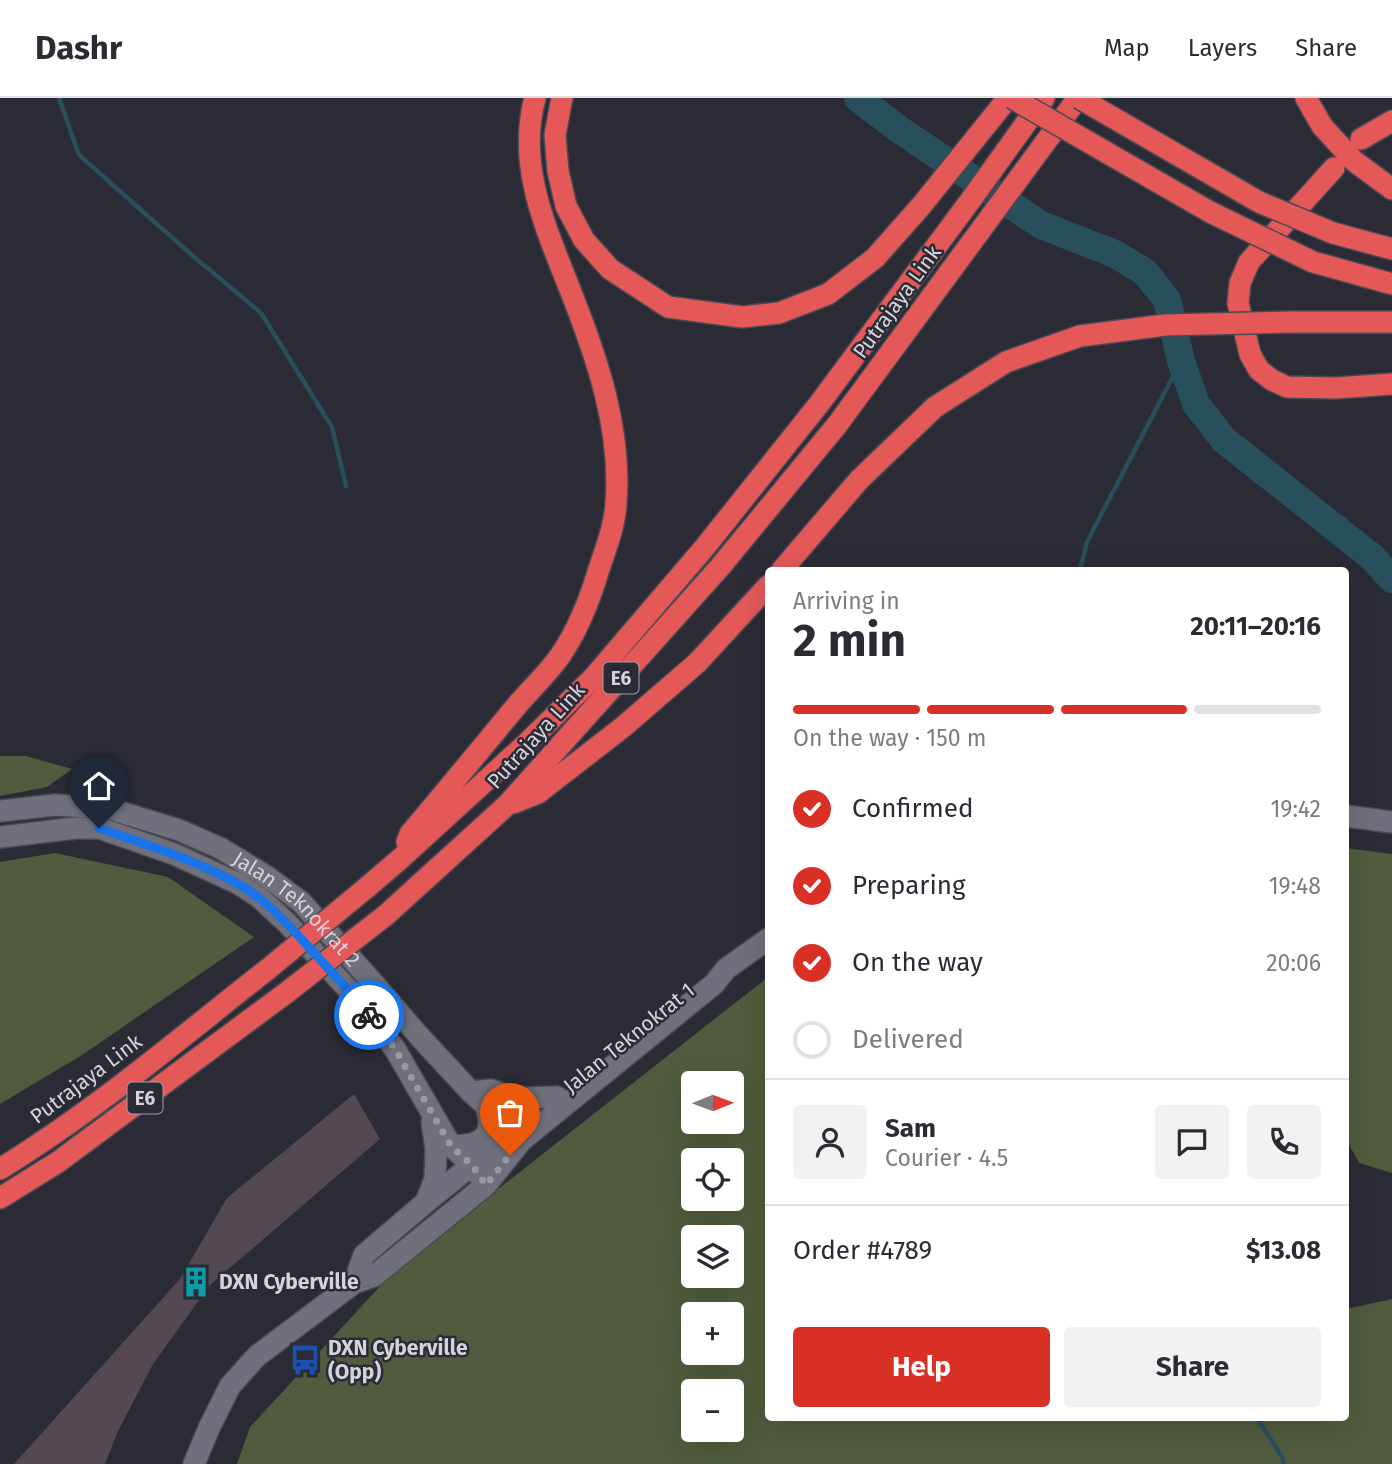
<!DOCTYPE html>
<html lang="en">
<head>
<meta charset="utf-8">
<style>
	:root { --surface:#fff; --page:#f2f2f3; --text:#2b2b33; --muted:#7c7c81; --line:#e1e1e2; --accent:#d93025 }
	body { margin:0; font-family:"Fira Sans",sans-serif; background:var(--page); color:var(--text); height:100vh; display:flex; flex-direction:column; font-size:26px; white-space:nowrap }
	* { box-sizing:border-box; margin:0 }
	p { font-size:23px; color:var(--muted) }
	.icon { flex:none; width:38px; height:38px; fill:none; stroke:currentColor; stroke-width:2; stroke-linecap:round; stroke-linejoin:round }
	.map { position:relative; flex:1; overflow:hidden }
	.drawer { position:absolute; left:765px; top:469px; width:584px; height:854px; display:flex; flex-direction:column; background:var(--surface); border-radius:7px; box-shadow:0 7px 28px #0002 }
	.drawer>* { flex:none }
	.needle { width:46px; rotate:89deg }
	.buttons { position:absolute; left:681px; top:973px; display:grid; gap:14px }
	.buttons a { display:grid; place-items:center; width:63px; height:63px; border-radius:7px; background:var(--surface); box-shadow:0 7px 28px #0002; font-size:35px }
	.pin { position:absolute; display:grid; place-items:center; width:60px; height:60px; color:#fff; margin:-72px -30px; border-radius:50% 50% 50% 0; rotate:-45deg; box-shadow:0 0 7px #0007 }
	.pin .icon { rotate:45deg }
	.courier { position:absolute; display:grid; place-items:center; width:70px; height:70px; margin:-35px; border:5px solid #1a73e8; border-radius:50%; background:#fff; color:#222; box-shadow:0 2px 9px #0007 }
	.summary em { font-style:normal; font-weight:700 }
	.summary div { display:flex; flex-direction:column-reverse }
	.summary { display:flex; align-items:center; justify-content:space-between; height:119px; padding:0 28px }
	h1 { font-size:46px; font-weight:700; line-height:52px }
	.bar { display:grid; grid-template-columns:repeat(4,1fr); gap:10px 7px; align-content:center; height:84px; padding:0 28px }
	.bar i { height:9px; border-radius:5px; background:var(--line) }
	.bar .on { background:var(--accent) }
	.bar p { grid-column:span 4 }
	.line { display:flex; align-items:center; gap:18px; padding:0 28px; border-top:2px solid var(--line) }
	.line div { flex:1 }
	.round { display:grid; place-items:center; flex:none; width:74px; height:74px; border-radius:7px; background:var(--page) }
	ol { padding:0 28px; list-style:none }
	li { display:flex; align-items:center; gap:21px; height:77px }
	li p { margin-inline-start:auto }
	li .icon { padding:7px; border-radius:50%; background:var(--accent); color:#fff; stroke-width:4 }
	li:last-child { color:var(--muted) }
	li i { width:38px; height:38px; border:4px solid var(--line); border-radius:50% }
	.cta { display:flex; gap:14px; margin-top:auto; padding:14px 28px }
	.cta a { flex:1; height:80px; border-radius:7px; background:var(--accent); color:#fff; font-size:28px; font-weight:700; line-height:80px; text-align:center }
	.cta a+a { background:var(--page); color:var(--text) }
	header { display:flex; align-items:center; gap:42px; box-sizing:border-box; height:98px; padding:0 35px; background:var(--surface); border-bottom:2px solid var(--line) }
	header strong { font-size:33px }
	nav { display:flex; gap:38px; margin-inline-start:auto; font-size:24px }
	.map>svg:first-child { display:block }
	.forest { fill:#505c3d; fill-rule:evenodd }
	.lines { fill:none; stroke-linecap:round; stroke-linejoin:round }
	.stream { stroke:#27505c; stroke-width:4.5 }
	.river { stroke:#27505c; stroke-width:28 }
	.building { fill:#544952 }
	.secondary-casing { stroke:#4a4952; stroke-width:24 }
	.motorway-casing { stroke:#4a4952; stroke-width:24 }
	.secondary { stroke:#70707d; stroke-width:21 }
	.motorway { stroke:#e45858; stroke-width:21 }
	.motorway-bridge-casing { stroke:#4a4952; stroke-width:24; stroke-linecap:butt }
	.motorway-bridge { stroke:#e45858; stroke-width:21 }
	.done { stroke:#9a99a2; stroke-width:7; stroke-dasharray:0 12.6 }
	.route { stroke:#1a73e8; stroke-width:9 }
	.labels { text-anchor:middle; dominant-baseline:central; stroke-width:5; stroke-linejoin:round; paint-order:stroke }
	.shield { fill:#2b2b36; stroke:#a2a1aa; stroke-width:2 }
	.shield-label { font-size:19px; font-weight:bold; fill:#d5d4dc }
	.street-label { font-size:21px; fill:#d5d4dc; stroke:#2b2b36 }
	.poi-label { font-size:21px; font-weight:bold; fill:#d5d4dc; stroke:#2b2b36; text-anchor:start }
</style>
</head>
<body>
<header>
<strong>Dashr</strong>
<nav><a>Map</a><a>Layers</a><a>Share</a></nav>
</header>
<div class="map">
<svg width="1392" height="1366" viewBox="0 0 1392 1366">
	<rect width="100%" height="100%" fill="#2b2b36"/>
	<path class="forest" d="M0,658H26L72,671L47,689L0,698Z
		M1346,750L1392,756V1075L1359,1065L1346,1041Z
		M55,755L168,779L254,839L82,957L0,1006V764Z
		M768,879V1320H1346V1211L1392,1201V1366H237L250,1329L395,1172ZM693,985H732V1024H693ZM693,1062H732V1101H693ZM693,1139H732V1178H693ZM693,1216H732V1255H693ZM693,1293H732V1332H693Z"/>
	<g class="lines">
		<path class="stream" d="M59,0L79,57L193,158L261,215L332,329L346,388
			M1080,472L1087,444L1181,263
			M1257,1320L1282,1359L1284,1366"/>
		<path class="river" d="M858,0L900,32L1041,127L1115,156L1145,174L1167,202L1181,263L1196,306L1224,342L1372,459L1392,481"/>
	</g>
	<path class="building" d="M354,996L380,1041L210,1187L153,1266L118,1333L105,1366H14L180,1181L227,1100Z"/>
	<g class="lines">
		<g class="secondary-casing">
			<g id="secondary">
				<path id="s1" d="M0,713L55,707L107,710L179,732L220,750L266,778L301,804L375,887L419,938L471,994L514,1033L522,1042"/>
				<path d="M1346,718L1392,724"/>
				<path d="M0,739L76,730H99L174,756L237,785L259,799L287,825L356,900L395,951L451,1048L472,1067L486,1087"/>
				<path d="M471,994L491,992L509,998L525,1000L557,999"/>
				<path d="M451,1048C480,1048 496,1040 486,1008"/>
				<path d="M426,1104L435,1081L436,1051L432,1024"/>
				<path d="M354,1185L364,1157L426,1104L523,1026"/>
				<path d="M194,1366L209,1330L230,1288L257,1258L354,1185L374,1178L486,1087L522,1042L714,886L726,871L768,841"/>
			</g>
		</g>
		<g class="motorway-casing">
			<path id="motorway" d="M562,0L555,37L558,73L566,108L584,142L610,171L668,209L742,219L779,215L828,196L875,160L921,108L1008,0
				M1306,0L1322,28L1354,63L1392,91
				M1361,41L1392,23
				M1334,70L1249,164L1240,185L1238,205L1250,256L1259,272L1272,282L1287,289L1336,290L1392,286
				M1333,135L1392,151
				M1313,164L1392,186
				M1291,224H1392
				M782,472L859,382L935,309L1006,264L1080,238
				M513,705L538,695L623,629L697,565L768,488
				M407,744L410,736C446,693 482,650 518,606C532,590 548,575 560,558C578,532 590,501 599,471C606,450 615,427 616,405C622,330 596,257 569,189C545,128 517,67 535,0
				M365,791L399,762L527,645L593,580L705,449L819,306L970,103L1044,0
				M386,817L507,707L720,469L837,327L1078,0
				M0,1071C95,1013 180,940 268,871
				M0,1100L58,1064L286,895"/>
		</g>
		<use href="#secondary" class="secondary"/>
		<use href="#motorway" class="motorway"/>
		<g class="motorway-bridge-casing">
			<path id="motorway-bridge" d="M1012,0L1210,114L1313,164
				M1079,0L1259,104L1333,135
				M1080,238L1165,227L1291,224
				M268,871L365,791
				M286,895L386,817"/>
		</g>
		<use href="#motorway-bridge" class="motorway-bridge"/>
	</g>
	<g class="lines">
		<path class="done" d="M369,917L395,951L451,1048L472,1067L486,1087L510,1057"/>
		<path class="route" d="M99,730C146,747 194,761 238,786C269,803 292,831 316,857C334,877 353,896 369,917"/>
	</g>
	<defs>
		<g id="building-bare" transform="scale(2.415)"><path d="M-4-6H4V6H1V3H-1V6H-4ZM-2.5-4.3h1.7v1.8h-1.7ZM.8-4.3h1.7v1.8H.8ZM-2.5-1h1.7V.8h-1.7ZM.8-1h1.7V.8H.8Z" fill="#0f9aa8" stroke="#2b2b36" stroke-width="2.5" paint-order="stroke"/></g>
		<g id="bus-bare" transform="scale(2.415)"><path d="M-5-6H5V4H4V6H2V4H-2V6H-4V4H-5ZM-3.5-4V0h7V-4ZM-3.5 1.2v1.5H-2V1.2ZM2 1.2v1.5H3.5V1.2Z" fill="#1a4fb4" stroke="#2b2b36" stroke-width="2.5" paint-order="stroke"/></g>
	</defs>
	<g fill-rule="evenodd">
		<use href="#building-bare" x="196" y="1184"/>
		<use href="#bus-bare" x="305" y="1262"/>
	</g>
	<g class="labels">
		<g class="shield">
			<rect x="603.5" y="564.5" width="35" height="31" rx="5"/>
			<rect x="127.5" y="984.5" width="35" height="31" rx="5"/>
		</g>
		<g class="shield-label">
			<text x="621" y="580">E6</text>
			<text x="145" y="1000">E6</text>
		</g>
		<g class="street-label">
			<text transform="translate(897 204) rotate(-54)">Putrajaya Link</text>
			<text transform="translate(536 638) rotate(-48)">Putrajaya Link</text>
			<text stroke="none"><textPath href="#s1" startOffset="326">Jalan Teknokrat 2</textPath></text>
			<text transform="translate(629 940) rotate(-39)">Jalan Teknokrat 1</text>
			<text transform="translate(86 981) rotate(-37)">Putrajaya Link</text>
		</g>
		<g class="poi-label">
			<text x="219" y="1184">DXN Cyberville</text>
			<text x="328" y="1250">DXN Cyberville<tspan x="328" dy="24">(Opp)</tspan></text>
		</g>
	</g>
</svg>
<div class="buttons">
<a><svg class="needle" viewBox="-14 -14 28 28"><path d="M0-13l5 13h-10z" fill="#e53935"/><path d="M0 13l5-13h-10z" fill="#7c7c81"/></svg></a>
<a><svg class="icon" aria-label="locate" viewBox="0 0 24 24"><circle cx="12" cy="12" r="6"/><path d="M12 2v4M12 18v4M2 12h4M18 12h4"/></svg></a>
<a><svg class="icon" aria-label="layers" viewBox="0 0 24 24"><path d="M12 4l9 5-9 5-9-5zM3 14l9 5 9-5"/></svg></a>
<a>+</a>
<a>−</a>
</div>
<div class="pin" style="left:510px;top:1057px;background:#ea580c"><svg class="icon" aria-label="bag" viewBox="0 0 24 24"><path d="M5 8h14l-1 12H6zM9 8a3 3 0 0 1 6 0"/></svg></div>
<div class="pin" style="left:99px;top:730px;background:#1f2937"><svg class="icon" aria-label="home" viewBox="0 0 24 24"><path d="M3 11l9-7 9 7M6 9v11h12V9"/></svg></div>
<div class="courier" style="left:369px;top:917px"><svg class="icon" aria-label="bike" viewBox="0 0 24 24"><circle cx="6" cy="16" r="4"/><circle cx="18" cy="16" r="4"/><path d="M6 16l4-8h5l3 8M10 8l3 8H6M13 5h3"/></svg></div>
<section class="drawer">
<div class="summary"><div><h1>2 min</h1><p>Arriving in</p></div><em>20:11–20:16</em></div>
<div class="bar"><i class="on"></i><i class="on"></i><i class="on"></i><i></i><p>On the way · 150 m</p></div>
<ol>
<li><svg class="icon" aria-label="check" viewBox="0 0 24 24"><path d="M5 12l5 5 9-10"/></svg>Confirmed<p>19:42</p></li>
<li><svg class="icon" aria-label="check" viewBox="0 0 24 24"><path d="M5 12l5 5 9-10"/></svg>Preparing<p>19:48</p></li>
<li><svg class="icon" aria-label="check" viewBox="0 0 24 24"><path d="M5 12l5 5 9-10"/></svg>On the way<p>20:06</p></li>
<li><i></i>Delivered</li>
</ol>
<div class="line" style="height:126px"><a class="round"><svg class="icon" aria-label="person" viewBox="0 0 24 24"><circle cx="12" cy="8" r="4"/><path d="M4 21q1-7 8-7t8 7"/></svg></a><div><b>Sam</b><p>Courier · 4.5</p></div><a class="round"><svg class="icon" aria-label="chat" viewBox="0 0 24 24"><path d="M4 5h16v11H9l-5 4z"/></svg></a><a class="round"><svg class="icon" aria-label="phone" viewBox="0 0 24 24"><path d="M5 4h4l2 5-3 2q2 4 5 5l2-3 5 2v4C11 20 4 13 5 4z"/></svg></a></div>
<div class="line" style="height:91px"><div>Order #4789</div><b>$13.08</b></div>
<div class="cta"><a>Help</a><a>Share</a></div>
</section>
</div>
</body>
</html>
